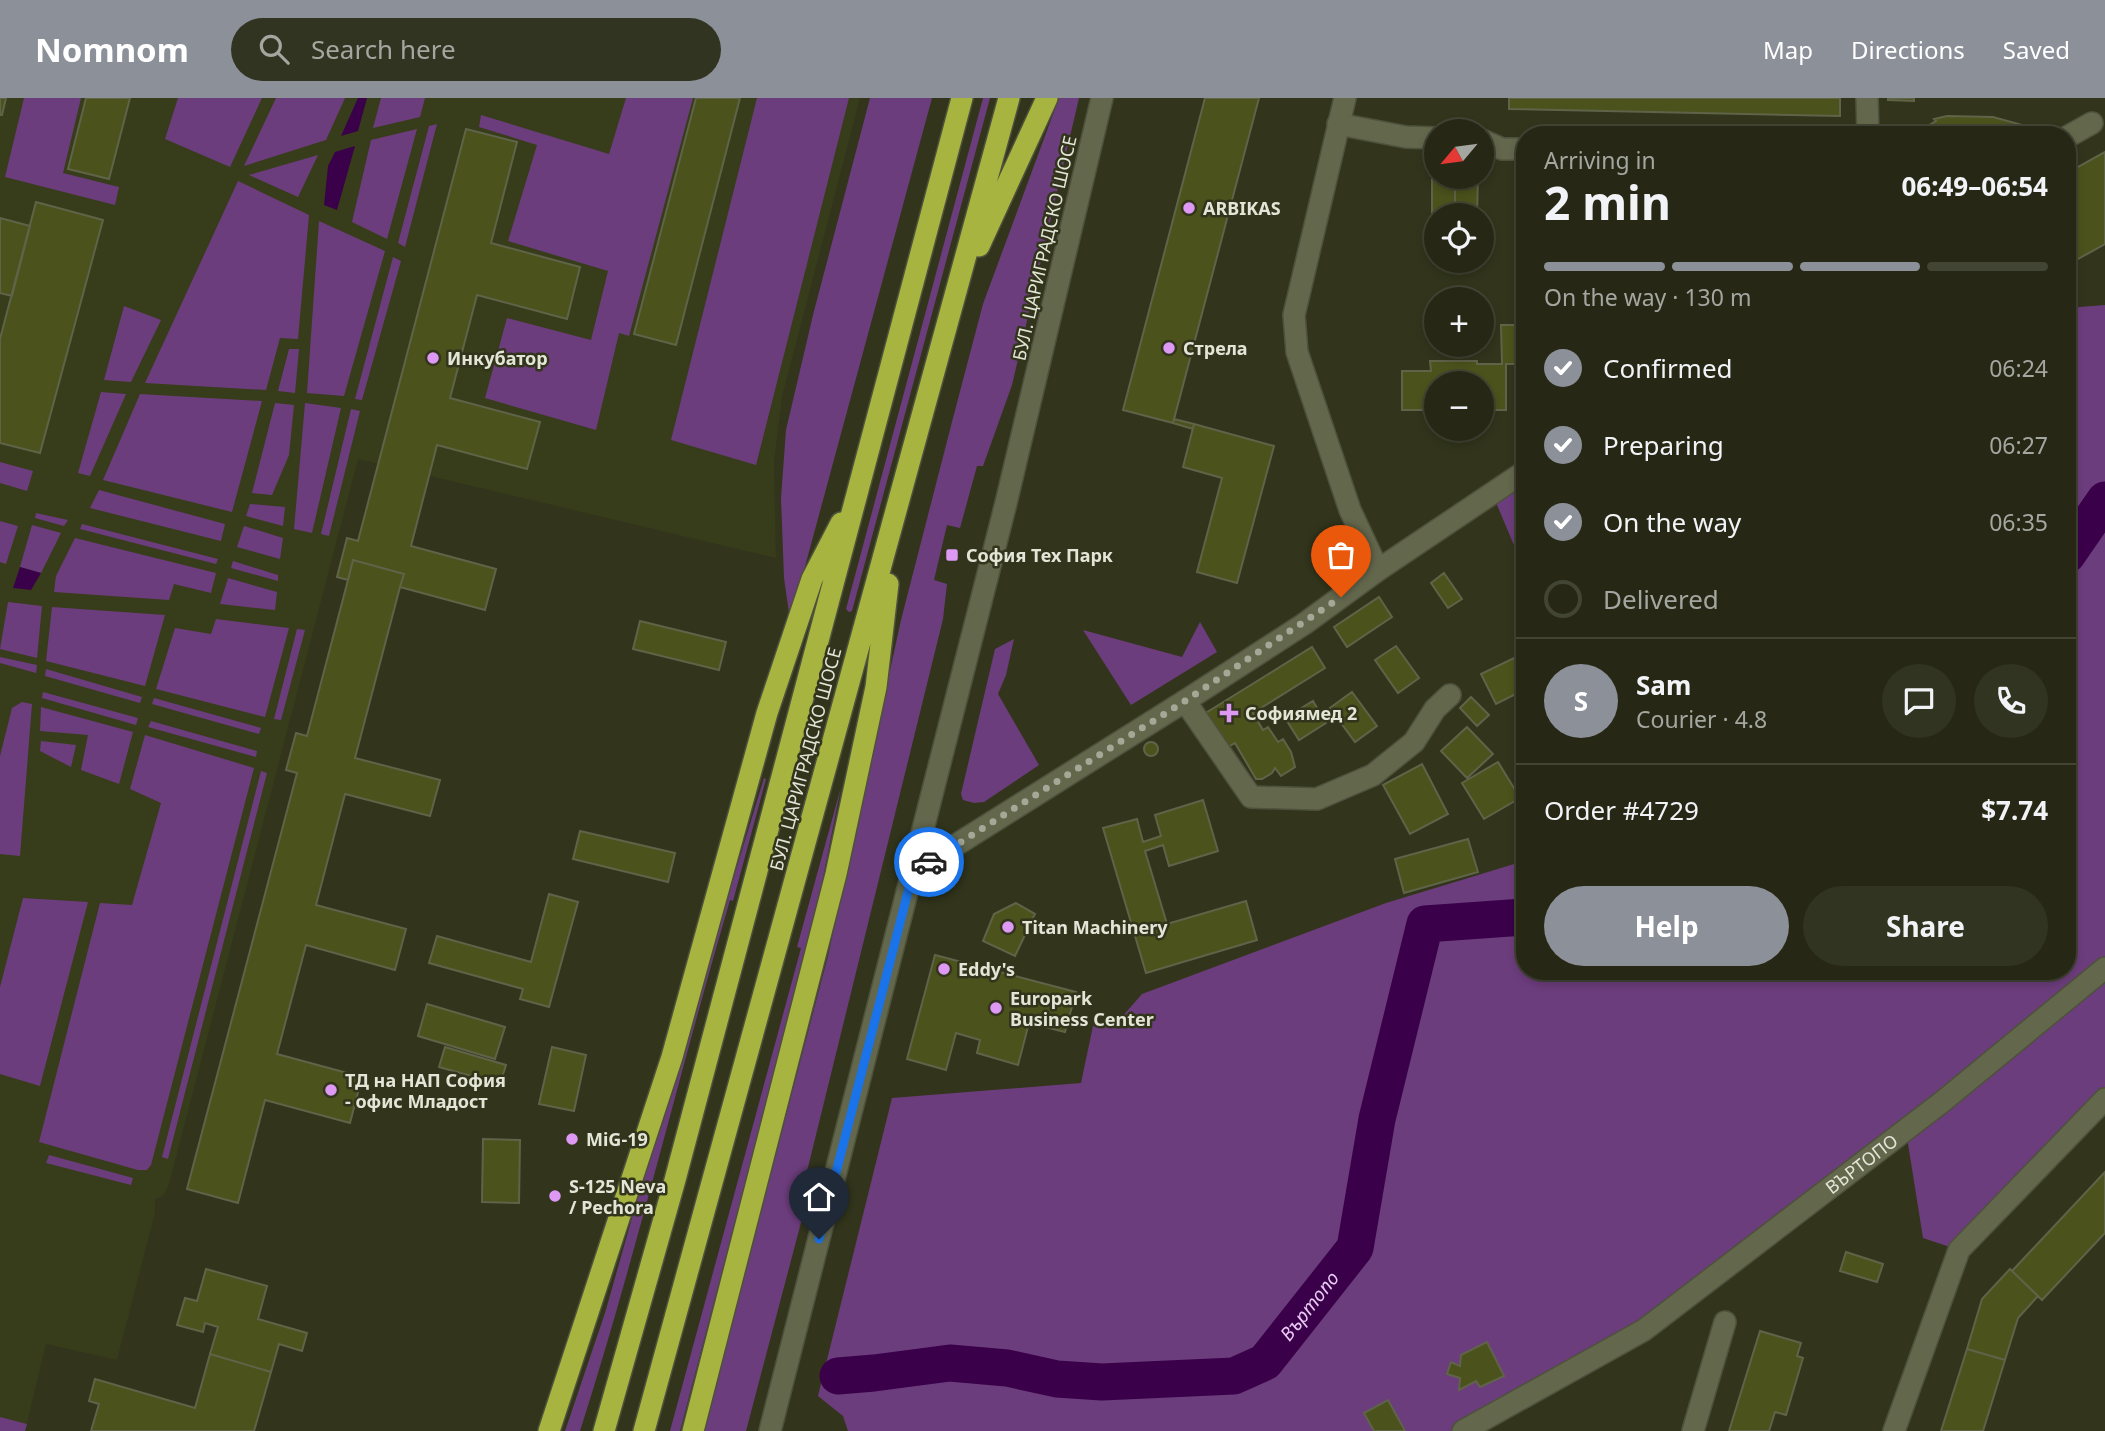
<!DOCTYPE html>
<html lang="en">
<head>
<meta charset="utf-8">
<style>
	:root { --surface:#262815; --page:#323422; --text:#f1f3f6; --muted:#a4a6a0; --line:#424434; --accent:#8c9099 }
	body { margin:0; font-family:"Noto Sans",sans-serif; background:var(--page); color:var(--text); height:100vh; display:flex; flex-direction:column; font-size:26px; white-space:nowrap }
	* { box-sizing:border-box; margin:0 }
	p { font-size:23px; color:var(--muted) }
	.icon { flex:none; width:38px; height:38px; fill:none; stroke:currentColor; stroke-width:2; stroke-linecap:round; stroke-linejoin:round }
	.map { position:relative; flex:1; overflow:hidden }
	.sheet { position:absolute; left:1516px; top:28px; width:560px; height:854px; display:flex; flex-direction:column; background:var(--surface); border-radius:28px; box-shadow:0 4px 10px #0003,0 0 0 2px var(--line) }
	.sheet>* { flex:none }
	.needle { width:46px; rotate:241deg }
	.tools { position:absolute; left:1424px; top:21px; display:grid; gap:14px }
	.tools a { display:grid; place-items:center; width:70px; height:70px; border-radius:50%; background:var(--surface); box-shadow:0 4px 10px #0003,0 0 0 2px var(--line); font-size:35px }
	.pin { position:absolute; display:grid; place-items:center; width:60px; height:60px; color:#fff; margin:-72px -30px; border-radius:50% 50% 50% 0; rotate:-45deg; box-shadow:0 0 7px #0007 }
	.pin .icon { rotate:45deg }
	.courier { position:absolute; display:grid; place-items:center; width:70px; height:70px; margin:-35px; border:5px solid #1a73e8; border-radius:50%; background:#fff; color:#222; box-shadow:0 2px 9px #0007 }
	.summary em { font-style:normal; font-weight:700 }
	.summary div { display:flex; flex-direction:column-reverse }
	.summary { display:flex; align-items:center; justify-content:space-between; height:119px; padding:0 28px }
	h1 { font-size:46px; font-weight:700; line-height:52px }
	.bar { display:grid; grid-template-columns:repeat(4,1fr); gap:10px 7px; align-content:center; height:84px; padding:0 28px }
	.bar i { height:9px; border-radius:5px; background:var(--line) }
	.bar .selected { background:var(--accent) }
	.bar p { grid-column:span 4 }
	.line { display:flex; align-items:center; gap:18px; padding:0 28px; border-top:2px solid var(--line) }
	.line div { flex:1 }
	.round { display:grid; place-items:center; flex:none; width:74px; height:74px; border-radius:37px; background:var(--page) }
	ol { padding:0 28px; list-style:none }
	li { display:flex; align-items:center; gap:21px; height:77px }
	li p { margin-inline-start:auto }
	li .icon { padding:7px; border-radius:50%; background:var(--accent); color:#fff; stroke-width:4 }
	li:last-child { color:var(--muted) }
	li i { width:38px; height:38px; border:4px solid var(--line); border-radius:50% }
	.action { display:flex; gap:14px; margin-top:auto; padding:14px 28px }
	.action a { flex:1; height:80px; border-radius:42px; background:var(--accent); color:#fff; font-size:28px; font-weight:700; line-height:80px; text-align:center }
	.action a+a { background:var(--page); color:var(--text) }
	header { display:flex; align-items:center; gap:42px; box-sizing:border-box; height:98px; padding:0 35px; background:var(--accent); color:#fff }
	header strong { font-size:33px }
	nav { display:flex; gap:38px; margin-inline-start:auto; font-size:24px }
	.search { width:490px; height:63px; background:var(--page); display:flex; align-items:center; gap:18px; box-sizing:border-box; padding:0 24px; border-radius:38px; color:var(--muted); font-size:26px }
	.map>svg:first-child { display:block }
	.built { fill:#373c1b }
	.green { fill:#6c3d7c }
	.water { fill:#3a004a }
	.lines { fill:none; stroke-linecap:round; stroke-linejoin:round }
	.river { stroke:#3a004a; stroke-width:37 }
	.building { fill:#4b521c; stroke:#5f6449; stroke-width:2 }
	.minor-casing { stroke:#4e513c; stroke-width:24 }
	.highway-casing { stroke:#4e513c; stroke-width:24 }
	.minor { stroke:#63674c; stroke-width:21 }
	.highway { stroke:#a7b440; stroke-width:21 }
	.done { stroke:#a5a896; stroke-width:7; stroke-dasharray:0 12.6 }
	.route { stroke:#1a73e8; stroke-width:9 }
	.poi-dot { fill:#dd99f3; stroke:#32351c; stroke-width:2.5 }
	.labels { text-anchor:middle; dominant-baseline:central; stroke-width:5; stroke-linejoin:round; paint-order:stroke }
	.poi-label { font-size:18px; font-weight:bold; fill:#e3e6d7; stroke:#32351c; text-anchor:start }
	.street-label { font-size:18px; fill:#e3e6d7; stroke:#32351c }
	.water-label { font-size:19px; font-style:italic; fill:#e8caf2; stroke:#32351c }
</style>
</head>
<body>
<header>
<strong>Nomnom</strong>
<div class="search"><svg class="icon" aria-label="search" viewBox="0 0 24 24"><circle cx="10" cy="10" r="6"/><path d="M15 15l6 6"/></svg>Search here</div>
<nav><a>Map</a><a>Directions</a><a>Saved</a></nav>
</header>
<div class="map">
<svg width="2105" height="1333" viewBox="0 0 2105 1333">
	<rect width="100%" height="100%" fill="#32351c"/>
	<path class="built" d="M0,0H860L782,299L774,364L776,460L358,361L169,1086L163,1098L155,1101V1115L117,1262L46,1246L25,1333H0Z"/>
	<path class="green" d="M24,0H81L63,75L119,89L115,107L5,79Z
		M178,0H262L230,69L165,41Z
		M276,0H345L326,42L244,68Z
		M381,0H425L420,19L373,30Z
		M626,0H693L629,238L619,235L596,332L485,300L507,220L591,242L608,173L508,143L537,47L479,29L481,17L609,56Z
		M757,0H849L756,367L671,342Z
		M870,0H932L797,498L789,515L784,480L781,400L786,332L813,217Z
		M983,0H990L852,513L849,514L846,511Z
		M1059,0H1079L1012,287L983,368H977L960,430L947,427L934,482L947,486L943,521L797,1114L803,1117L746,1333H703L828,858L901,522L953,320L983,206Z
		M437,26L405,149L398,145L429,28Z
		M417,31L387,141L352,124L371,42Z
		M318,57L298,99L249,77Z
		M238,83L309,117L298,241L280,240L266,292L145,285Z
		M319,123L385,153L344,298L307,295Z
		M393,159L401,163L362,302L355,301Z
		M2105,207V1001L1959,1152L1923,1140L1906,1033L1644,1232L1463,1333H848L843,1318L818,1298L892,1000L1081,985L1093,928L1121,920L1142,896L1386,805L1524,763V873H2067V210Z
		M124,208L161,222L131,284L104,282Z
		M289,251H299L295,295L278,293Z
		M101,294L126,296L90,378L78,375Z
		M140,296L262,303L232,414L103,382Z
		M275,305L294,307L289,357L272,397L252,395Z
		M305,305L341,310L312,435L294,431Z
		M351,311L360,313L329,438L321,436Z
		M0,364L33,373L27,393L0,385Z
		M1524,374V471L1492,395Z
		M99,392L225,426L221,443L90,410Z
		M250,406L285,409L283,428L246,418Z
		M36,415L68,422L64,428L35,420Z
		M0,423L18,428L6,466L0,464Z
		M82,426L218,461L216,466L80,431Z
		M32,427L61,435L41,475L20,469Z
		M244,428L283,440L280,461L237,449Z
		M75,440L216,475L211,495L174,486L169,502L54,494L56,478Z
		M233,463L278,477V483L231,470Z
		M228,480L277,494L275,512L220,506Z
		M8,504L42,508L37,560L0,551Z
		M52,509L165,517L145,588L46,563Z
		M216,521L289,530L265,619L156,591L175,530L211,536Z
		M1200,524L1217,554L1131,607L1083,532L1182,559Z
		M297,531L305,532L281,622L274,621Z
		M1014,541L1006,577L998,596L1039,667L984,704L974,705L963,702L961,696L995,551Z
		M0,559L37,567L36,575L0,565Z
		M46,571L142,599L140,605L45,578Z
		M43,594L138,620L136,627L42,600Z
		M154,600L261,630L259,636L152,606Z
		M22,604L32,606L20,758L0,756V658L12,610Z
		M41,609L133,634L119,686L81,672L88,637L40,633Z
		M151,623L257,653L256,659L148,629Z
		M145,637L254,670L151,1067L147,1072H138L39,1044L100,805L132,807L161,705L130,691Z
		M41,643L76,647L71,669L40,653Z
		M261,673L267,675L168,1061L162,1059Z
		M764,680L766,681L733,803L730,802C678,979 636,1158 580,1333H565L605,1215L661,1018Z
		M841,689L815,820L680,1333H670L801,850L797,849Z
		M23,800L88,804L40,988L0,976V889Z
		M49,1057L133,1080L131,1087L46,1065Z
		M0,1319L27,1326L25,1333H0Z"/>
	<path class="water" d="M358,0H367L358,33L341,38Z
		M355,48L337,112L324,107L328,68L335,54Z
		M20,469L41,475L31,492L13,490Z"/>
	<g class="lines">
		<g class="river">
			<path d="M2067,457L2105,402"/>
			<path id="s1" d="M838,1278L874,1275L950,1265L1007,1270L1057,1281L1102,1284L1234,1278L1265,1264L1355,1150L1377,1021L1425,826L1524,819"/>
		</g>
	</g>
	<path class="building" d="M0,0H6L2,17H0Z
		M86,0H130L109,81L68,71Z
		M696,0H740L676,247L634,236Z
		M1205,0H1259L1173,325L1123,312Z
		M1509,0H1840V18L1509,11Z
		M1888,0H1914V3L1888,2Z
		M1947,18L1993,19L2037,31L2027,37H1912L1936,23L1934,21Z
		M466,31L517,44L491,145L580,169L567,221L477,197L450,300L540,324L527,371L437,347L411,448L496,471L485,512L400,489L355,660L440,682L430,718L345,696L316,807L406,831L395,872L306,847L277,956L362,979L350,1025L265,1002L238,1105L187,1091L297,675L286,672L296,635L307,638L348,482L337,479L347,440L358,443Z
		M466,31L517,44L491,145L580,169L567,221L477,197L450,300L540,324L527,371L437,347L411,448L496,471L485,512L400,489L404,476L353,462L348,482L337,479L347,440L358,443Z
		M2105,54V146L2069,166L2067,163V75Z
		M1432,71H1437V79H1455V116H1432Z
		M1455,79H1478L1477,117L1455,116Z
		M36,104L103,122L40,355L0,345V241Z
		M0,120L30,128L12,198L0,195Z
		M1501,227H1524V266H1506V312H1482V285H1437V321H1431V312H1402V273H1431L1430,263H1477V266H1502Z
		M1174,321L1194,326L1193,331L1173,325Z
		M1194,326L1274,348L1237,485L1197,474L1222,380L1183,369Z
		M1444,475L1462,501L1448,510L1431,485Z
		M1379,499L1392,519L1347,549L1334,529Z
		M640,523L726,544L719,572L633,551Z
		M1396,548L1419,580L1398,595L1375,562Z
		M1312,549L1325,570L1253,615L1263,632L1268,629L1278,644L1283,641L1291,654L1295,669L1281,678L1275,670L1272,675L1262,681H1256L1235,645L1225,651L1204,616Z
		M1514,560L1524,580V592L1496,606L1481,576Z
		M1352,594L1377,628L1355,644L1330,610Z
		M1471,599L1489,617L1477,628L1460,610Z
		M1313,603L1326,625L1299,642L1285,620Z
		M1467,629L1493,656L1467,680L1441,653Z
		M1144 651a7 7 0 1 1 14 0a7 7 0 1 1-14 0Z
		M1498,664L1520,700L1484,721L1462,685Z
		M1422,666L1448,716L1410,736L1383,687Z
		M1203,702L1218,753L1169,768L1163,747L1145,753L1167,826L1246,803L1257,842L1146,875L1103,730L1137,721L1143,744L1161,738L1155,717Z
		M580,733L675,755L668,784L573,761Z
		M1468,741L1478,774L1404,795L1395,761Z
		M549,796L578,804L549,909L520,901L523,891L429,865L437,838L531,864Z
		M1016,805L1035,816L1015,858L983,843L994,816Z
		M935,857L1076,894L1065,934L1029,925L1018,967L977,955L980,942L956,935L946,972L907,961Z
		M427,906L505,929L495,961L418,938Z
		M445,949L506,967L500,986L439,969Z
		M552,949L586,957L574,1013L539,1006Z
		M483,1041L520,1042L519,1105L482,1104Z
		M2105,1074V1135L2042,1202L2012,1173Z
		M1846,1154L1883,1166L1877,1184L1840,1173Z
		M206,1171L267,1188L258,1221L307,1235L302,1253L279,1246L271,1274L210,1256L218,1229L205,1225L203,1234L177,1227L185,1200L197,1203Z
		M2010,1171L2038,1198L2018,1220L2005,1262L1967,1251L1982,1201Z
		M1760,1233L1801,1245L1797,1258L1803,1260L1786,1317L1775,1314L1769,1333H1729Z
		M1487,1244L1504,1278L1480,1289L1476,1283L1459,1292L1460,1280L1447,1276L1451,1264L1460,1268L1461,1257Z
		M1967,1251L2005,1262L1983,1333H1941Z
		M210,1256L271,1274L254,1333H91L99,1306L89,1303L95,1281L195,1310Z
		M1388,1302L1405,1333H1374L1364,1315Z"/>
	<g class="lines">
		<g class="minor-casing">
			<g id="minor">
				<path d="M1345,0L1294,217L1297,254L1350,412L1378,472"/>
				<path d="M1867,0L1868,37"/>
				<path d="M1338,26L1406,39L1437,40"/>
				<path d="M2067,39L2092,25"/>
				<path d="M1482,42L1502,51H1524"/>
				<path d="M1185,603L1251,699L1317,701L1373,677L1414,644L1435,611L1450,597"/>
				<path d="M913,774L1185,603L1304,526L1378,472L1524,374"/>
				<path d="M770,1333L1006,405L1102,0"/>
				<path id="s2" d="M1463,1333L1644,1232L1942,1004L2105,870"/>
				<path d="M1693,1333L1725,1224"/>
				<path d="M1894,1333L1959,1152L2105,1001"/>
			</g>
		</g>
		<g class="highway-casing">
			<path id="highway" d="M979,148L1047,0
				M549,1333L672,959L767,615L812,481L841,425
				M604,1333L675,1082L962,0
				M644,1333L1009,0
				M693,1333L836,776L876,589L888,486"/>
		</g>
		<use href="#minor" class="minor"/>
		<use href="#highway" class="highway"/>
	</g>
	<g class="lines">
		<path class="done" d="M929,764L1185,603L1341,499"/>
		<path class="route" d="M819,1141L913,774L929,764"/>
	</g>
	<g class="poi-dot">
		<circle cx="1189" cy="110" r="7"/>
		<circle cx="1169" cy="250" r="7"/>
		<circle cx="433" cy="260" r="7"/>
		<rect x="945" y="450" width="14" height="14" rx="3.5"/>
		<path d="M1225.5 604.5h7v7h7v7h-7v7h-7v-7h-7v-7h7z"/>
		<circle cx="1008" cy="829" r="7"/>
		<circle cx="944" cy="871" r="7"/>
		<circle cx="996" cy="910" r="7"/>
		<circle cx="331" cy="992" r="7"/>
		<circle cx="572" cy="1041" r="7"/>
		<circle cx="555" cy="1098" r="7"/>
	</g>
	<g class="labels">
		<g class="poi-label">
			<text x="1203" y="110">ARBIKAS</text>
			<text x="1183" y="250">Стрела</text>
			<text x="447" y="260">Инкубатор</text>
			<text x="966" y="457">София Тех Парк</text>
			<text x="1245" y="615">Софиямед 2</text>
			<text x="1022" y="829">Titan Machinery</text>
			<text x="958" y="871">Eddy's</text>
			<text x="1010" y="900">Europark<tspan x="1010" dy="21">Business Center</tspan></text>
			<text x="345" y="982">ТД на НАП София<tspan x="345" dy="21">- офис Младост</tspan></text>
			<text x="586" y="1041">MiG-19</text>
			<text x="569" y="1088">S-125 Neva<tspan x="569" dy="21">/ Pechora</tspan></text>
		</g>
		<g class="street-label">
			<text transform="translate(1044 150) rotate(-77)">БУЛ. ЦАРИГРАДСКО ШОСЕ</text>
			<text transform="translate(805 661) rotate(-75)">БУЛ. ЦАРИГРАДСКО ШОСЕ</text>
			<text stroke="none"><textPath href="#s2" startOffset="481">ВЪРТОПО</textPath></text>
		</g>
		<g class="water-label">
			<text stroke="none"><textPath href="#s1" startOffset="504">Въртопо</textPath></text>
		</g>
	</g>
</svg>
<div class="tools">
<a><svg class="needle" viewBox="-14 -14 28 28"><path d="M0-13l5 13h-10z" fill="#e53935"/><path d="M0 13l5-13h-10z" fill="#a4a6a0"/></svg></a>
<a><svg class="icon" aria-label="locate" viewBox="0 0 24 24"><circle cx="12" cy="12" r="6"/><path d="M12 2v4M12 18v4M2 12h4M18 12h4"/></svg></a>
<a>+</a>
<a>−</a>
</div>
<div class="pin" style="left:1341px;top:499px;background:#ea580c"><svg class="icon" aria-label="bag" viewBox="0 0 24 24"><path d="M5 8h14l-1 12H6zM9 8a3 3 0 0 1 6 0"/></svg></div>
<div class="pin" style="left:819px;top:1141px;background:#1f2937"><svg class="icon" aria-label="home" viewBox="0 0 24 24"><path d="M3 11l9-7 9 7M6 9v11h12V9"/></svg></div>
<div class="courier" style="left:929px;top:764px"><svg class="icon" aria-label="car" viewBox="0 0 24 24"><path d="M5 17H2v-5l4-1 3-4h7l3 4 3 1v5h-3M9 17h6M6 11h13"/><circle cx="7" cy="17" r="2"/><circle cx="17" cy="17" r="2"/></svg></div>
<section class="sheet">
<div class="summary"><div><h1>2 min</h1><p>Arriving in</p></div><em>06:49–06:54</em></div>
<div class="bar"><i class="selected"></i><i class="selected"></i><i class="selected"></i><i></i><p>On the way · 130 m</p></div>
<ol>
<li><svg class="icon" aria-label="check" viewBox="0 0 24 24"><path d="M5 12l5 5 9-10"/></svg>Confirmed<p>06:24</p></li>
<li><svg class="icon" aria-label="check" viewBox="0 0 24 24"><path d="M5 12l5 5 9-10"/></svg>Preparing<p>06:27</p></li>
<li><svg class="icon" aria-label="check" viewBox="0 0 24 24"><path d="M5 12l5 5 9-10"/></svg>On the way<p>06:35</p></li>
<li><i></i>Delivered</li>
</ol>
<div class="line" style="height:126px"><b class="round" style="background:var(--accent);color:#fff">S</b><div><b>Sam</b><p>Courier · 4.8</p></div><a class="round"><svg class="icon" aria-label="chat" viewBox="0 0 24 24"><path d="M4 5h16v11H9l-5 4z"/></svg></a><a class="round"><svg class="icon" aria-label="phone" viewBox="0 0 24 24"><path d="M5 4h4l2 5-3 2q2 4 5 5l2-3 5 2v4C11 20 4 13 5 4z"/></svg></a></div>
<div class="line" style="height:91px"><div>Order #4729</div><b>$7.74</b></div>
<div class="action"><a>Help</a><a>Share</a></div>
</section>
</div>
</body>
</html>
